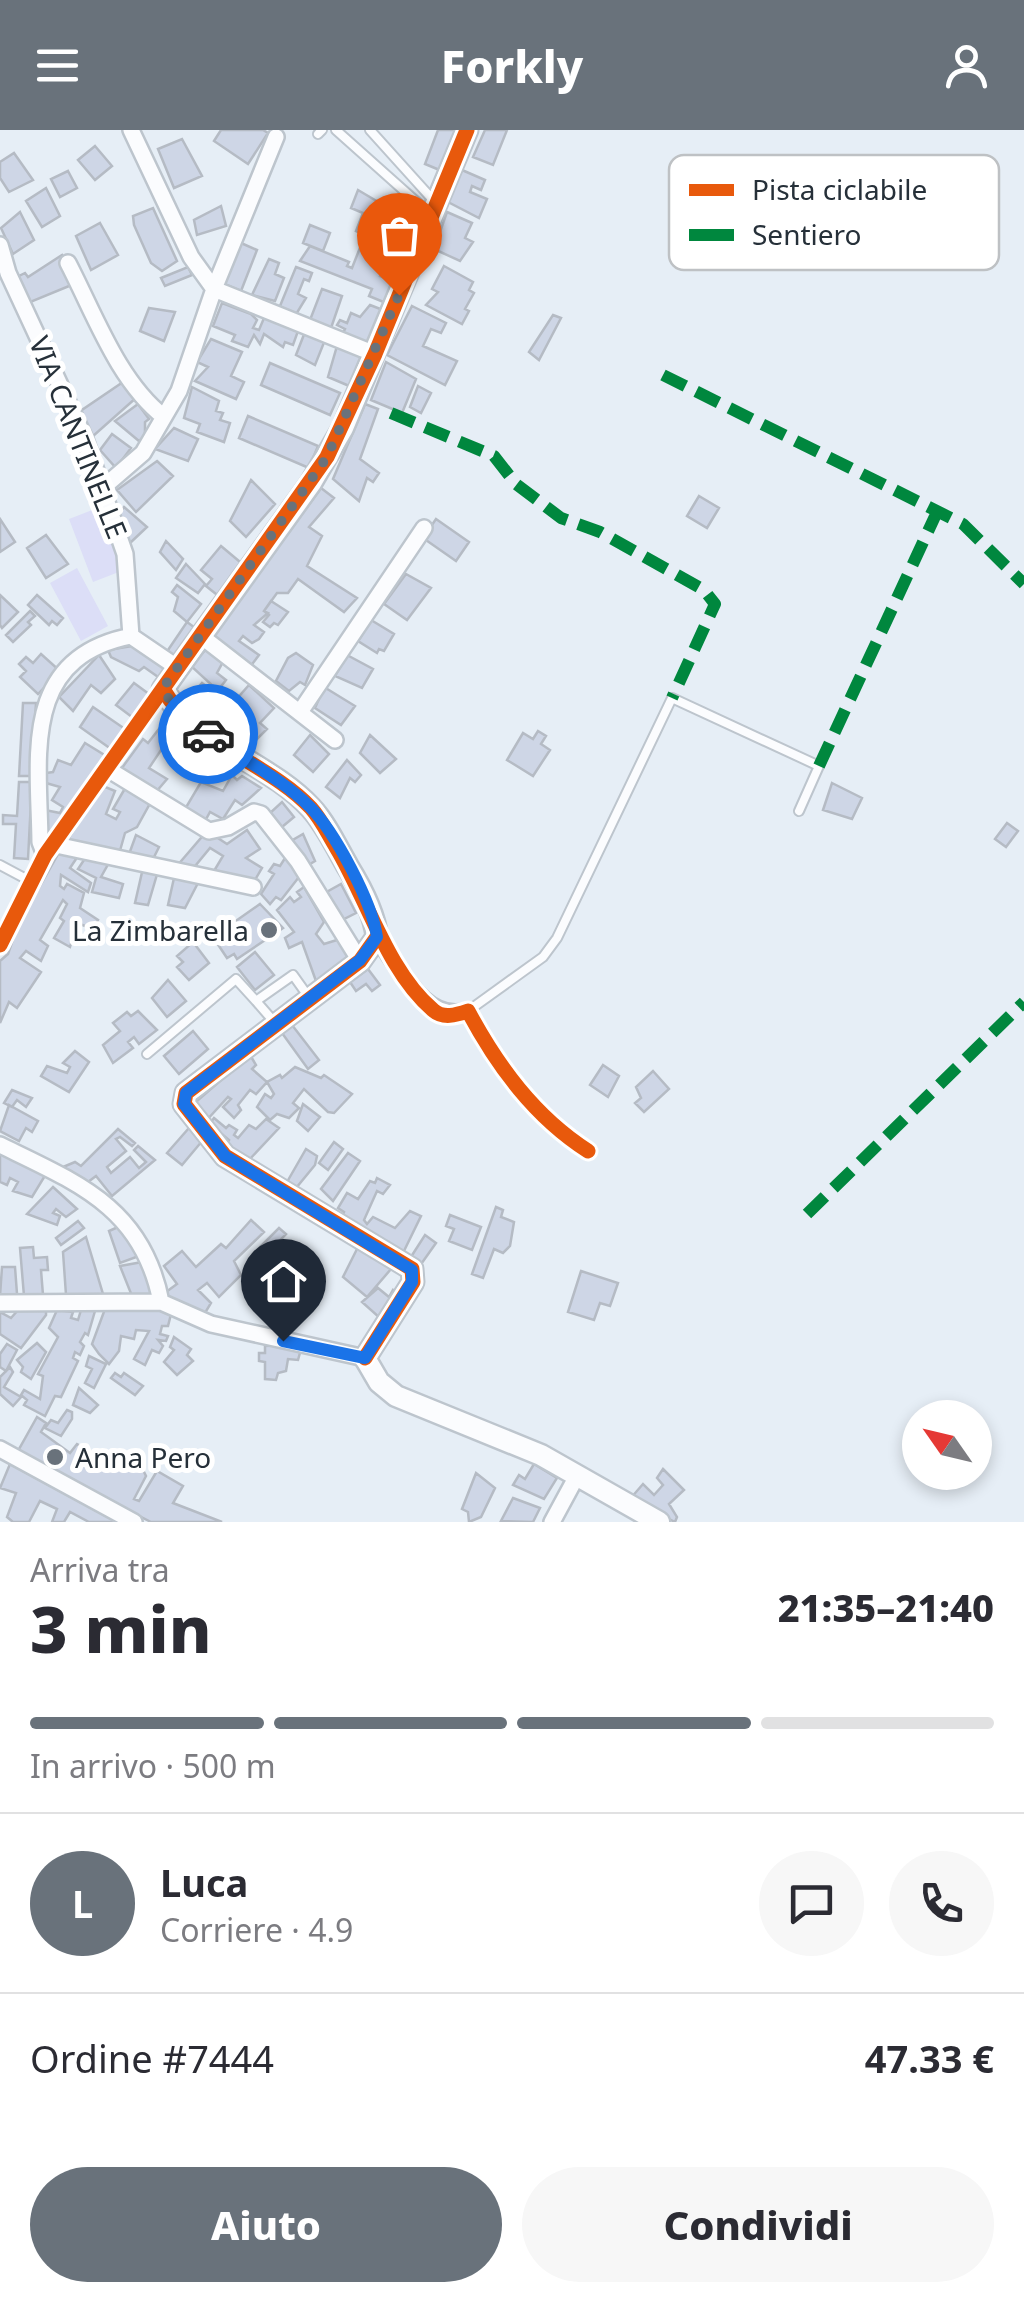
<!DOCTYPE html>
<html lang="it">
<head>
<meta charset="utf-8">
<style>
	:root { --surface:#fff; --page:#f7f7f7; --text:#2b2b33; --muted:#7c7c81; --line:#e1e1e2; --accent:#69727b }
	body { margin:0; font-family:"Noto Sans",sans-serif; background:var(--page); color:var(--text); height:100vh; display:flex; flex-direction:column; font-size:38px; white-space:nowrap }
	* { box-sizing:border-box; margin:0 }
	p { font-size:32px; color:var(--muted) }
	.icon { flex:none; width:55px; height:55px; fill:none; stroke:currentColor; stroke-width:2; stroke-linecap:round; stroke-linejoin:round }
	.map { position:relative; height:1392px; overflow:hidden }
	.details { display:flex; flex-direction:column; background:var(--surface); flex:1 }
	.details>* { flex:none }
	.needle { width:65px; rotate:304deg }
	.fabs { position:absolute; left:902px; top:1270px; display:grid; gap:20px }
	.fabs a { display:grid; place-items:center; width:90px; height:90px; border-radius:50%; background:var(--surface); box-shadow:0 5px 15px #0003; font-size:50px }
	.pin { position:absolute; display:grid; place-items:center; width:85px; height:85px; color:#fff; margin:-102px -42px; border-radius:50% 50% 50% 0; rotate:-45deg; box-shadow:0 0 10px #0007 }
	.pin .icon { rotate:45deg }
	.courier { position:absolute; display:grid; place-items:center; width:100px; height:100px; margin:-50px; border:8px solid #1a73e8; border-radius:50%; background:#fff; color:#222; box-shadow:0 2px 12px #0007 }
	.overview em { font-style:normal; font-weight:800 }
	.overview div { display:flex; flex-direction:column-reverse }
	.overview { display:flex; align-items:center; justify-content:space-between; height:170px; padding:0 30px }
	h1 { font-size:65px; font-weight:800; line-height:75px }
	.bar { display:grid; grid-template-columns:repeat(4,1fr); gap:15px 10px; align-content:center; height:120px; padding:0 30px }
	.bar i { height:12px; border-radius:8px; background:var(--line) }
	.bar .active { background:var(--accent) }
	.bar p { grid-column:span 4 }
	.line { display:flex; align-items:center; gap:25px; padding:0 30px; border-top:2px solid var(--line) }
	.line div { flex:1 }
	.round { display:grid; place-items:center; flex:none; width:105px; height:105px; border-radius:52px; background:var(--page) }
	.button { display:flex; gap:20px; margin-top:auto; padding:20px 30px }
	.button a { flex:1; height:115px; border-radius:60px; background:var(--accent); color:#fff; font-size:40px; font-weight:800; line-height:115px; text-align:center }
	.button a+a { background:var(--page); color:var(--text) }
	header { display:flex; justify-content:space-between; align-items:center; height:130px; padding:0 30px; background:var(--accent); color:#fff; font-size:45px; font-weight:800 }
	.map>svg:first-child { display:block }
	.green { fill:#dcdef7 }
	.building { fill:#ced6e6; stroke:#b5bbc4; stroke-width:2.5 }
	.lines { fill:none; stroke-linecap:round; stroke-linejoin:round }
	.lane-casing { stroke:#bdc5cd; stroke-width:12 }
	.street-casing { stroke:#bdc5cd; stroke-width:20 }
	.secondary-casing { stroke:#bdc5cd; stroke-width:25 }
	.lane { stroke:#fbfcfe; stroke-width:8 }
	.street { stroke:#fbfcfe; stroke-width:15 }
	.secondary { stroke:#fbfcfe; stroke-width:20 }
	.quiet { stroke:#00873e; stroke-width:12; stroke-dasharray:25 12; stroke-linecap:butt }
	.cycleway-casing { stroke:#fff; stroke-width:21 }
	.cycleway { stroke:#e8590c; stroke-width:15 }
	.done { stroke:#69727b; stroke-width:10; stroke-dasharray:0 18 }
	.route { stroke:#1a73e8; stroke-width:12 }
	.poi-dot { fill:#69727b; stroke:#fff; stroke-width:4 }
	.labels { text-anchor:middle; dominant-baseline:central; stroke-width:10; stroke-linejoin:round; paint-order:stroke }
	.street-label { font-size:28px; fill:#263039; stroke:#fff }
	.poi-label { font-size:28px; fill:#263039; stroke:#fff; text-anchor:end }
	.key { fill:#fff; stroke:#bec1c4; stroke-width:2.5 }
	.key-label { font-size:28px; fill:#263039 }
</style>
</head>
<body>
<header><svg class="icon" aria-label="menu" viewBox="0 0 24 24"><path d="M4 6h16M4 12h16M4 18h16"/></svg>Forkly<svg class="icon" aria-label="person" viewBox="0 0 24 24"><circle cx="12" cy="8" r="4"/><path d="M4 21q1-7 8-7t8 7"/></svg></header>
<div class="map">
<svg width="1024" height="1392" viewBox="0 0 1024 1392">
	<rect width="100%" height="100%" fill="#e6eef6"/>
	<path class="green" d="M100,377L124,440L93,452L69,389Z
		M77,438L108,496L81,511L50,453Z"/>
	<path class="building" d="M221,0H263L268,3L248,34L214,11Z
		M438,0H458L442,41L425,34Z
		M485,0H507L493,35L473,27Z
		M182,9L202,46L174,58L158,19Z
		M95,16L112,36L95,50L78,30Z
		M14,23L33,50L9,62L0,48V32Z
		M462,40L485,50L481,60L472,56L470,62L487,69L479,88L448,72Z
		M68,41L77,58L60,67L51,49Z
		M46,58L60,86L42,97L26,71Z
		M358,60L385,76L382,84L398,90L380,146L394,152L386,173L369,166L372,159L300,131L310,116L349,132L347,136L352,138L365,105L356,101L363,83L351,78Z
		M221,76L226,96L197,105L194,90Z
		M153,78L177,131L162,141L151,133L134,95L133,86Z
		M20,82L34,110L13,124L1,98Z
		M447,82L472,93L465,108L473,112L460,131L434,119Z
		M100,93L118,125L91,140L76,106Z
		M310,95L330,103L323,121L303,113Z
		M241,113L257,120L241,161L224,154Z
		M62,125L74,154L28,173L15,148L25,143L28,147Z
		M269,129L279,133L275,144L284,148L275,171L252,165Z
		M444,136L473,152L469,160L474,163L465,179L469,181L462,194L426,175L438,162L432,159Z
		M188,137L192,145L165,156L161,148Z
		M296,137L312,143L309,151L304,149L298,164L306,168L295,186L280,176Z
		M322,159L342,166L331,198L310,190Z
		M222,173L251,184L257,190L253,198L259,200L264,188L298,201L293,215L285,212L283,217L264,204L260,214L254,205L248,217L232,211L235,205L213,196Z
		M370,175L383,180L368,213L343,203L345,199L337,195L340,190L347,193L351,183L360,187Z
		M412,176L446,193L441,203L431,199L423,216L457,231L445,255L387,225Z
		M149,178L175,182L164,211L140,201Z
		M553,185L561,188L539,230L529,222Z
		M305,202L325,210L315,235L296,225Z
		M211,209L242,222L231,246L244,252L236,269L195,251L208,237L197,232Z
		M337,216L367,229L354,258L328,247Z
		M386,232L416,249L402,283L371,270Z
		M270,233L340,263L330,285L261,255Z
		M126,250L137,267L92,307L79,282Z
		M418,256L431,263L421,283L410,277Z
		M192,257L219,271L216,281L223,283L220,290L230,293L224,312L197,302L200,294L184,288Z
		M138,274L149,289L145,292V306L139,311L115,291Z
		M365,274L378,279L360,329L379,343L373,352L367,348L359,371L333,349Z
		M248,286L318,316L309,338L239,308Z
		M174,298L198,309L188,331L155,319Z
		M112,304L131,318L116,338L100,320Z
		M157,331L173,346L136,382L117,360Z
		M251,350L275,374L246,407L230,391Z
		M321,358L334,368L309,397L322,406L307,436L357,468L344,482L298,449L288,463H277L264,481L268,483L254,495L264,502L259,509L252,513L243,506L239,511L259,525L250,537L211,509Z
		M699,366L719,378L707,398L687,386Z
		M124,377L147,397L130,413L114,391Z
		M0,389L15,412L0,422Z
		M436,389L469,412L456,431L423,408Z
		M46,405L68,434L46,448L27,418Z
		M166,411L183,429L176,440L160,422Z
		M221,416L246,437L221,468L206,456L212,449L201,440Z
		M186,434L205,454L198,463L176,448Z
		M406,444L431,458L407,490L384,474Z
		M177,455L201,474L187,492L174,481L178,467L172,462Z
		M0,465L18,482L2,498L0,495Z
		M37,465L63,488L57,495L52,491L49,495L28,475Z
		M271,471L288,482L278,495L274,493L270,497L263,492L269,485L264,481Z
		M30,481L35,486L28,492L31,495L13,512L6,505Z
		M371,490L394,504L384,521L379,519L377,523L358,511Z
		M187,492L198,500L177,531L166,523Z
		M132,516L169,540L161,549L144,537L139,541L111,527L108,520Z
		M208,517L224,530L217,543L226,550L219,559L226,566L208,586L190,567L202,553L211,560L213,556L191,536Z
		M296,523L313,535L305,555L300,552L289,561L276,551L288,528Z
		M41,524L60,541L38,564L20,547L26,541L19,534L26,527L33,533Z
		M99,525L115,549L101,563L91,555L73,581L59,567Z
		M347,525L373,539L362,558L335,546Z
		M134,553L149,564L132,587L116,575Z
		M249,555L274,578L260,593L267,599L254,612L231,590L235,585L227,580Z
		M324,557L355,576L341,595L315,578Z
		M23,573H36L32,646H19Z
		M93,577L125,599L111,619L80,597Z
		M162,595L197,610L182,630L161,620L149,638L167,649L156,662L119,642L143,609L148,613Z
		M538,601L546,606L541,614L550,620L533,646L507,630L523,603L533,609Z
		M310,605L329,624L313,642L294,625Z
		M370,605L396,629L380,643L360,623Z
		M85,613L106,626L53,713L47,710L45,680L60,683L63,677L52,670L60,657L46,653V643L53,642L58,630L71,635Z
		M347,630L361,645L355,652L350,648L340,668L326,657Z
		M232,645L237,650L242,646L261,658L242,675L235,670L223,689L210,682L205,691L185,679L201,652L223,661Z
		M19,652H32L28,729L14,728L16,694H3V685L17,686Z
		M832,653L862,668L852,689L823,680Z
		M127,655L153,668L137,697L125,703L119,724L66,712L103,656L115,661L106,684L116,689L120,682L113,679Z
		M282,672L294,687L282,697L270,683Z
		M1007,693L1018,701L1006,717L995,709Z
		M247,700L260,719L246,728L262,738L252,755L211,746L223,726L210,718L191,741L176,737L207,701L227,714Z
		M303,704L315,731L305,737L291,711Z
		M136,705L159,717L151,733L128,727Z
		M61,719L78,726L70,738L91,753L88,762L61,745L60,756L64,759L67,754L84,763L80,778L98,790L93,799L77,793L70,817L54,808L64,791L60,788L67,774L63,770L40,810L48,816L41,831L26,821L20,828L41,842L17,878L9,872L0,893V831L8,824L18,795Z
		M88,724L111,729L101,747L123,754L119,768L92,762L96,748L78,739Z
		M287,725L299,747L281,770L276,767L270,774L261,764L274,744L269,741L274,734L280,736Z
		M143,738L158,741L148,775L135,773Z
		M174,748L198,753L185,778L168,775Z
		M341,754L356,783L338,792L323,764Z
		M304,757L324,792L316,804L324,814L337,810L352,828L316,851L302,812L289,818L285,808L294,802L277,780L290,767L294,772L301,767L297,762Z
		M260,774L283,798L237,829L234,824L227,828L213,807Z
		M193,812L209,833L189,850L177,837L183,832L177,826Z
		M255,822L274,845L255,860L237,837Z
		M368,839L380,855L372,861L366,854L356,861L350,852Z
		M168,850L186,871L167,887L152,868Z
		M138,881L157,900L139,914L134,907L128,912L133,918L113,933L103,915L120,901L113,893L127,882L131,886Z
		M292,895L319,930L308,939L282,903Z
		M193,901L208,919L179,944L164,926Z
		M75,921L89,932L69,962L41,946L47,936L67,943L70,937L63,933Z
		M250,925L256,935L252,939L267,952L256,964L250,960L238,975L241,980L234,988L223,977L231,969L228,967L205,992L190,977Z
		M603,935L619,946L608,967L590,955Z
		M295,937L321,948L324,945L352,964L334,983L328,982L304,959L293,973L299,978L289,988L277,984L270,990L257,977L265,964L271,968L274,964L267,952L280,945L282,948Z
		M653,941L669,959L644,982L635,973L641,968L636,957Z
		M12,960L32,968L26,977L17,970L12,977L4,973Z
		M303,974L320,987L308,1001L297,991Z
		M9,975L38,991L32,1002L26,998L19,1011L0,1001Z
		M214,988L226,998L229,995L237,1000L234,1005L238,1008L249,995L256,999L266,989L279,998L249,1030L226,1015L229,1010L223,1005L220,1009L208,996Z
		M189,998L203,1010L182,1035L167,1023Z
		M118,999L135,1013L132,1016L120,1007L116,1009L126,1021L107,1037L111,1043L130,1027L139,1038L146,1032L134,1020L138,1016L155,1030L112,1066L96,1046L88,1052L63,1037L75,1032L81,1036Z
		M334,1012L343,1019L328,1040L319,1033Z
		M306,1019L317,1026L315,1035L296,1058L287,1052Z
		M0,1022L46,1044L32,1067L13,1061L18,1052L10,1048L7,1055L0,1052Z
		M348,1023L360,1031L333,1071L321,1059Z
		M377,1048L390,1055L383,1064L377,1061L364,1090L367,1094L373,1087L395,1098L410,1081L421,1086L402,1125L342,1087L344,1082L338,1078L347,1063L358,1069L370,1051L375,1053Z
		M53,1057L77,1079L66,1087L56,1079L53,1083L60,1086L57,1095L27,1084Z
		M496,1077L503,1080L501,1087L514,1092L510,1116L503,1123L494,1119L483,1148L472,1144Z
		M450,1085L481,1097L472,1120L449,1111L454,1099L446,1096Z
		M251,1090L264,1102L234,1131L241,1145L219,1167L207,1153L198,1160L211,1173L205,1183L162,1165L177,1154L164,1136L182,1121L196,1137L221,1114L226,1118Z
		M78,1091L84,1098L61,1115L56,1108Z
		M125,1094L139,1126L120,1133L109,1101Z
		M279,1098L286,1104L260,1131L253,1124Z
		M425,1105L436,1113L419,1137L409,1130Z
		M86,1107L103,1164L66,1165L63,1122Z
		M33,1117L34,1128L47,1127L48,1140H41L43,1165L24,1166L20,1118Z
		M358,1117L391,1139L367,1167L343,1147Z
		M148,1131L153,1164L132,1166L120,1136Z
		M2,1137H15L17,1164L0,1166Z
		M581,1141L618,1153L610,1176L600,1173L594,1190L568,1182Z
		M378,1158L389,1167L393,1160L399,1165L381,1189L362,1172Z
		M159,1176L172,1180L168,1196H162L160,1204L168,1206L166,1211L158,1210L163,1216L159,1223L152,1220L145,1235L134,1229L149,1201L136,1200L134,1209L121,1206L119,1221L109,1234L99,1224L92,1214L105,1179Z
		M19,1179H46V1185L21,1218L0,1204V1182L11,1188Z
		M57,1180L73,1182L71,1188L78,1190L81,1180L95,1181L88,1205L85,1203L80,1212L84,1216L80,1225L75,1222L73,1228L78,1231L61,1267L55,1266L45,1286L24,1275L27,1270L21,1265L24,1260L40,1269L43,1246L38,1244L58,1207L49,1198Z
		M174,1207L191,1219L187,1225L193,1231L177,1245L164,1232L174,1220L170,1217Z
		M37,1213L46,1222L31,1249L21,1242L23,1237L17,1230Z
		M7,1214L17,1220L6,1241L0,1237V1224Z
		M284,1215L301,1219L298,1230L288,1229L286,1241L278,1243L276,1250L265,1249V1232L259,1231V1223H265V1216Z
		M89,1226L106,1234L94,1258L85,1253L92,1239L86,1236Z
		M10,1237L13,1242L4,1257L21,1267L13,1276L0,1264V1247Z
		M115,1243L121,1247L124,1243L143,1256L135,1265L111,1248Z
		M79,1258L98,1275L90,1283L73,1275Z
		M67,1280L72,1282V1289L61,1306L45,1298L51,1290L58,1293Z
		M37,1287L46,1293L41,1302L70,1323L77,1314L123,1338L143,1340L146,1346L134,1369L139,1371L157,1341L183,1356L173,1373L222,1392H151L22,1326L18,1321Z
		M10,1334L117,1392H89L70,1382L64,1392H52L57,1379L40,1371L29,1392H13L7,1387L16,1363L0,1358Z
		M534,1334L557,1348L544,1369L513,1355L519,1345L525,1349Z
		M663,1339L684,1360L669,1374L677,1387L675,1392L630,1369L643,1354L654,1365L663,1355L657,1348Z
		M476,1343L495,1358L481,1387L469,1392L468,1382L462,1379Z
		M513,1368L540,1378L533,1392L501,1391Z"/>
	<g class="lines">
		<g class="lane-casing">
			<path id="lane" d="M336,0L429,83
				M370,0L434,71
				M318,4L322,0
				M0,735L30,751
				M256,871L276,894
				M468,881L543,827L557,808L672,568L819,636L799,681
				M147,924L236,849L256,871L293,845L308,866"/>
		</g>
		<g class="street-casing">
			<path id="street" d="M131,0L191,127L214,159
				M0,115L8,143L85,309L125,424L131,506
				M68,133C95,185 118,251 164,287
				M214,159L276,7
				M99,361L143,323L179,261L214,159L375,224
				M201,506L335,610
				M300,582L424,398
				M106,638L209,701L228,697L254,682L261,684L298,731L360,831
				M56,715L253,757
				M45,725L40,712C39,626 20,528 131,506L178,538
				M377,807C400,838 425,895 468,881C498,937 535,987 588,1021
				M0,815L45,725L163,559
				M0,1015C78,1053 143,1078 161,1172
				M0,1173L161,1172L211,1194L365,1228
				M0,1319L134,1392
				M552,1392L572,1355"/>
		</g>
		<g class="secondary-casing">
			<path id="secondary" d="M467,0L343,298L311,353L163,559C194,614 269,632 311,678C326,694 337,718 348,737C361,758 374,782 377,807L360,831L186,963L184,974L225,1026L412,1139L413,1152L365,1228L379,1252L396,1266L541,1325L659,1392"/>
		</g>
		<use href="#lane" class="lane"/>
		<use href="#street" class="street"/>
		<use href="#secondary" class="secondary"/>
		<path class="quiet" d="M663,245L963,394L1024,454
			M391,283L494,326L516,354L561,388L600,402L704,460L715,474L672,568
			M819,636L937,382
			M807,1084L1024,872"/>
		<g class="cycleway-casing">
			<path id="cycleway" d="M163,559C194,614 269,633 311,678C321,689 328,704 336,717C367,768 387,841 433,880C443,889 456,885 468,881C498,937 535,987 588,1021
				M0,815L45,725L327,327L375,224L467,0
				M365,1228L413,1152L412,1139L225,1026L184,974L186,963L360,831L377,807"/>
		</g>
		<use href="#cycleway" class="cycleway"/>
	</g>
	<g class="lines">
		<path class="done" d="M208,604L171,573L163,558L327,327L399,165"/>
		<path class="route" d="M208,604C241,629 281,648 310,677C335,702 372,772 377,807L360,830L186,963L184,974L225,1026L412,1140V1152L365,1228L283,1211"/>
	</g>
	<g class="poi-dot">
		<circle cx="269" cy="800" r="10"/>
		<circle cx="55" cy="1327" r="10"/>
	</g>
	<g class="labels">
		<g class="street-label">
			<text transform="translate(79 307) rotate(68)">VIA CANTINELLE</text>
		</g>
		<g class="poi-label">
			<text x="249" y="800">La Zimbarella</text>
			<text x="75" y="1327" text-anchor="start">Anna Pero</text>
		</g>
	</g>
	<rect x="669" y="25" width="330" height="115" rx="15" class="key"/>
	<rect x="689" y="54" width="45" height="12" fill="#e8590c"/>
	<rect x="689" y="99" width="45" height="12" fill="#00873e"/>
	<g class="key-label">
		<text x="752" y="70">Pista ciclabile</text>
		<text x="752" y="115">Sentiero</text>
	</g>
</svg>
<div class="fabs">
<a><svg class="needle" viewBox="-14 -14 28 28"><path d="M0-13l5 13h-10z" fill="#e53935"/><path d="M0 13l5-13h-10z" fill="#7c7c81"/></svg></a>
</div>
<div class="pin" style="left:399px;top:165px;background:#ea580c"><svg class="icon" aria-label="bag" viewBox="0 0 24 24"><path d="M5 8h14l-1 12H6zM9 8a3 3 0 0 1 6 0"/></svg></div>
<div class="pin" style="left:283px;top:1211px;background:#1f2937"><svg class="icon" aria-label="home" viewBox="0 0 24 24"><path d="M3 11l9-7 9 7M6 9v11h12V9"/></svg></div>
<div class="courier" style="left:208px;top:604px"><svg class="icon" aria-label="car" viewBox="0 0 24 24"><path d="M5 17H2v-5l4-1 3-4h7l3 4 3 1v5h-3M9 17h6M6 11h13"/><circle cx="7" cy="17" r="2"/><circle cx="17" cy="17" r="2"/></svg></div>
</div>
<section class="details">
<div class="overview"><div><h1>3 min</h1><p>Arriva tra</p></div><em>21:35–21:40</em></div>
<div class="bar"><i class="active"></i><i class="active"></i><i class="active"></i><i></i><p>In arrivo · 500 m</p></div>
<div class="line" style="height:180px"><b class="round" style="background:var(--accent);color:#fff">L</b><div><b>Luca</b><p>Corriere · 4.9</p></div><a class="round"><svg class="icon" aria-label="chat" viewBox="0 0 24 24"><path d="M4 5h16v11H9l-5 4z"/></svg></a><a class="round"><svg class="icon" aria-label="phone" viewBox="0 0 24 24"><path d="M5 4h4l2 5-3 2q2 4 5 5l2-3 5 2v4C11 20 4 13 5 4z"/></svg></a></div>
<div class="line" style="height:130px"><div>Ordine #7444</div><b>47.33 €</b></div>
<div class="button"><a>Aiuto</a><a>Condividi</a></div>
</section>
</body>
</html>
